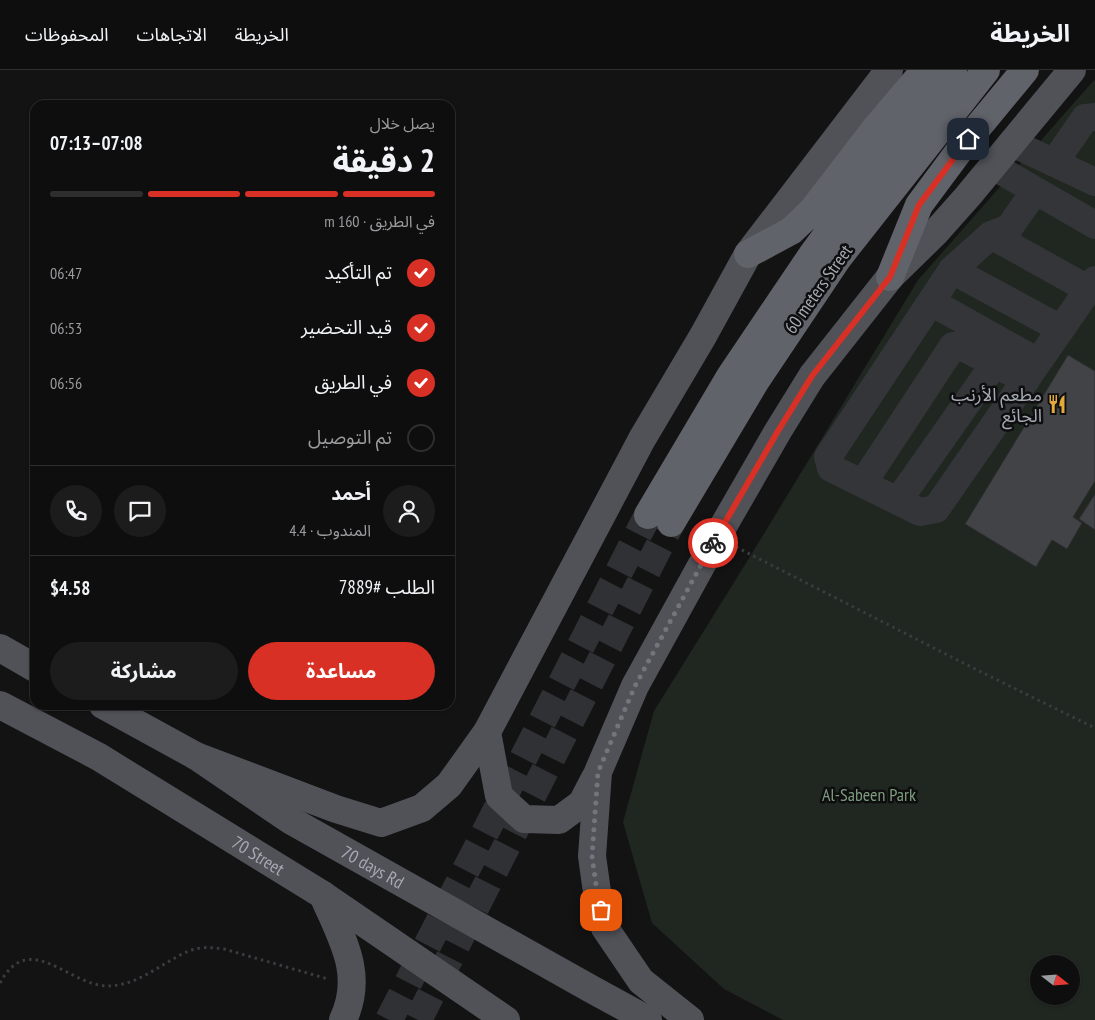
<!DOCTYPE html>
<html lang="ar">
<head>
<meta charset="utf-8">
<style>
	:root { --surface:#0e0e0f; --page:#1c1c1d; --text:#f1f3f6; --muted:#9b9c9e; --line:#2e2e2f; --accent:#d93025 }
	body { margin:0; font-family:"PT Sans Narrow","Noto Sans Arabic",sans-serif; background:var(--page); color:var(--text); direction:rtl; height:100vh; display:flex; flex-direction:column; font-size:19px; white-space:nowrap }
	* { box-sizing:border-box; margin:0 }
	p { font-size:16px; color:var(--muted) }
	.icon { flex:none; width:28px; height:28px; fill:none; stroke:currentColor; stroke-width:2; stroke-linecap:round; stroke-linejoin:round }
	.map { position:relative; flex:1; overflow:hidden; direction:ltr }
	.panel { position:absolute; left:30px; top:30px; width:425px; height:610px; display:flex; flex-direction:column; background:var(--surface); border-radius:15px; box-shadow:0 1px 4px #0004,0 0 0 1px var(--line); direction:rtl }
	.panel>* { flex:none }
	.needle { width:32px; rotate:107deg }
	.controls { position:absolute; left:1030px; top:885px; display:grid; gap:10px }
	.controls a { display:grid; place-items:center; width:50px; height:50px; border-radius:50%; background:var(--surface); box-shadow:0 1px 4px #0004,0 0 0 1px var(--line); font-size:25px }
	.pin { position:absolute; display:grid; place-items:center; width:42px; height:42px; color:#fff; margin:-21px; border-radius:10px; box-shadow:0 2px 8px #0006 }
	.courier { position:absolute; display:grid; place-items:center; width:50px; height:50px; margin:-25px; border:4px solid #d93025; border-radius:50%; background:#fff; color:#222; box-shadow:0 1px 6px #0007 }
	.head em { font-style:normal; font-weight:700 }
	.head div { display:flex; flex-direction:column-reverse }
	.head { display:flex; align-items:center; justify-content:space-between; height:85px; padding:0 20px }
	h1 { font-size:32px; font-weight:700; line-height:38px }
	.bar { display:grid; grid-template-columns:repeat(4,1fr); gap:8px 5px; align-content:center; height:60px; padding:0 20px }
	.bar i { height:6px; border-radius:4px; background:var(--line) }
	.bar .on { background:var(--accent) }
	.bar p { grid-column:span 4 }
	.line { display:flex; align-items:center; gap:12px; padding:0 20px; border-top:1px solid var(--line) }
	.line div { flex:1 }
	.round { display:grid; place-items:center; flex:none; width:52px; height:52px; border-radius:26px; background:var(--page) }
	ol { padding:0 20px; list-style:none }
	li { display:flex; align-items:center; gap:15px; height:55px }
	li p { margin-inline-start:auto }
	li .icon { padding:5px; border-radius:50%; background:var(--accent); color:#fff; stroke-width:4 }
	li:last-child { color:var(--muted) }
	li i { width:28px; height:28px; border:2px solid var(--line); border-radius:50% }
	.primary-button { display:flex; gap:10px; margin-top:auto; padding:10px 20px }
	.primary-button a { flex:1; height:58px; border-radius:30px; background:var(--accent); color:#fff; font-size:20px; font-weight:700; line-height:58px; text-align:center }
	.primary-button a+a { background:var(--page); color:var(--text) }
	header { display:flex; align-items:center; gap:30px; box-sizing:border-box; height:70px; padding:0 25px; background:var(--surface); border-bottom:1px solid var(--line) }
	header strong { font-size:24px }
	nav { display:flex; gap:28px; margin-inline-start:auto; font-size:18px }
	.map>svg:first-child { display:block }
	.green { fill:#1f2720; fill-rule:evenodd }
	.building { fill:#424347; stroke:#2d2d30 }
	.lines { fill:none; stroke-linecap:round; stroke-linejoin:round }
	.highway-tunnel { stroke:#303134; stroke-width:28; stroke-dasharray:28 14; stroke-linecap:butt }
	.path { stroke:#3a3c40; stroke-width:3; stroke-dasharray:2.5 4; stroke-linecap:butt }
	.minor { stroke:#343539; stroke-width:28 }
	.major { stroke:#505258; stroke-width:28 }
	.highway { stroke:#61636a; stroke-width:28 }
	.done { stroke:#72757c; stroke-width:5; stroke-dasharray:0 9 }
	.route { stroke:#d93025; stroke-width:6 }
	.labels { text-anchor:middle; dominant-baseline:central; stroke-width:5; stroke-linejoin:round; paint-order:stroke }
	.street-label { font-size:18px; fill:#a5aab4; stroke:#0e0e0f }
	.poi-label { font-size:18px; fill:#a5aab4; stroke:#0e0e0f; text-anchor:end }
	.park-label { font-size:18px; fill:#7e9d7f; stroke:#0e0e0f }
</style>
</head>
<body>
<header>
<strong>الخريطة</strong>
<nav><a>الخريطة</a><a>الاتجاهات</a><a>المحفوظات</a></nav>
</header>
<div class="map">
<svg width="1095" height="950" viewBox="0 0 1095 950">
	<rect width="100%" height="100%" fill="#131314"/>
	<path class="green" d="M1094,10L1095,11V950H783L724,919L652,853L623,752L654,641L751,485L918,210ZM1039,894H1071V926H1039Z"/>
	<path class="building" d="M1068,285L1095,301V411L1073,447L1082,453L1067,479L1052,470L1036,497L965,454Z
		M1095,424V460L1079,449Z"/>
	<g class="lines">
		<path class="highway-tunnel" d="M389,950L648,445
			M418,950L671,453"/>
		<path class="path" d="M736,477L975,599L1095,658
			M0,913C29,859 68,915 107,916C132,916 152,901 173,889C182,884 191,879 201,878C209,877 216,878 224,879L328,909"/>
		<path class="minor" d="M1012,73L1095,112
			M1054,93L1085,48L1095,47
			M993,96L1095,155
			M1035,121L1009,158L991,165L952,200L828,387L831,398L920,442L936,439L1095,210
			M991,165L1088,219
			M952,200L1061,259
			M931,232L1038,292
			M863,413L953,276L959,275L1026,310
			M898,431L995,293"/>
		<g class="major">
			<path d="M0,578L35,598"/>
			<path id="s1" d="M0,635L99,687L323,825L506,950"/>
			<path id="s2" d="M103,635L196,686L290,750L593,920L648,950"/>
			<path d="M487,662L499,726L524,749L559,750L582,733L595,708"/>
			<path d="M196,686L336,739L381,753L422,738L449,715L487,662L642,369L703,266L748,184L889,0"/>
			<path d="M323,825C341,868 365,903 343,950"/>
			<path d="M690,950L641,911L605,858L597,822L592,786L598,702L635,616L717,467L778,361L812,306L890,207L936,162L968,126L1072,0"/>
		</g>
		<path class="highway" d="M748,184L791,161L812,141L875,59L925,0
			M890,207L919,135L968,69L1025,0
			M648,445L731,305L812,185L889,80L953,0
			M671,453L755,312L838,188L986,0"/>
	</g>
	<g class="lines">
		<path class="done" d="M601,840L597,822L592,786L598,702L635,616L713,473"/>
		<path class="route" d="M713,473L778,361L812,306L890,207L919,135L968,69"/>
	</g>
	<defs>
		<g id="restaurant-bare" transform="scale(1.5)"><path d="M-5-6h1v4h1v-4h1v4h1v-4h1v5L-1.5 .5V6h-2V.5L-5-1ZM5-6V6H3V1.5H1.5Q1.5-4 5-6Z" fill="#e3a93c" stroke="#0e0e0f" stroke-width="2.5" paint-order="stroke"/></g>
	</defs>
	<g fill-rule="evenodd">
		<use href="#restaurant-bare" x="1057" y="334"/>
	</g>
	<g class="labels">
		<g class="street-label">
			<text transform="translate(818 219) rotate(-55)">60 meters Street</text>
			<text stroke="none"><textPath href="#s1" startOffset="299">70 Street</textPath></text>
			<text stroke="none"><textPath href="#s2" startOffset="315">70 days Rd</textPath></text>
		</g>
		<g class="poi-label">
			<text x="1042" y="324">مطعم الأرنب<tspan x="1042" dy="21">الجائع</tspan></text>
		</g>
		<g class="park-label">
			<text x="869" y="724">Al-Sabeen Park</text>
		</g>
	</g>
</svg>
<div class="controls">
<a><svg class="needle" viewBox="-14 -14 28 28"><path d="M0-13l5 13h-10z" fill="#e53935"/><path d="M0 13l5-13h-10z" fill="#9b9c9e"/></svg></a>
</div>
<div class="pin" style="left:601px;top:840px;background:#ea580c"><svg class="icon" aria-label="bag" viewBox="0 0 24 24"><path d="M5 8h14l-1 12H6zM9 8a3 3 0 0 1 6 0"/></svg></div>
<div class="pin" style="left:968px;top:69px;background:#1f2937"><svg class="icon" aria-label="home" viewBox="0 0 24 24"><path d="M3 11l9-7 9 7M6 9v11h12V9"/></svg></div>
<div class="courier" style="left:713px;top:473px"><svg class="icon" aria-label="bike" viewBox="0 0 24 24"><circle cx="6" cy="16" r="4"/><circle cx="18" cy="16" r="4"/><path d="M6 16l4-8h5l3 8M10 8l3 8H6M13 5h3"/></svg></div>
<section class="panel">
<div class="head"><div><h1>2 دقيقة</h1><p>يصل خلال</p></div><em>07:08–07:13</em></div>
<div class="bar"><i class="on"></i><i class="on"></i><i class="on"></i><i></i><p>في الطريق · 160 m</p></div>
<ol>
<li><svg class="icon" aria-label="check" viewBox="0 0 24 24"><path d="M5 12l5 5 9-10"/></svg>تم التأكيد<p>06:47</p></li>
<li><svg class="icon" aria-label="check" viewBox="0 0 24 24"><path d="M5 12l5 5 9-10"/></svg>قيد التحضير<p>06:53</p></li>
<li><svg class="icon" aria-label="check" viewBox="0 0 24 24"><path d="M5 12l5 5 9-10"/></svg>في الطريق<p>06:56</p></li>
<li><i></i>تم التوصيل</li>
</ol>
<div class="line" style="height:90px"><a class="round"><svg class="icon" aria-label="person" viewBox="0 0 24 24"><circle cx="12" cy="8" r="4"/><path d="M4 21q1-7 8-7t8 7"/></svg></a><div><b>أحمد</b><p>المندوب · 4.4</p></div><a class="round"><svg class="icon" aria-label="chat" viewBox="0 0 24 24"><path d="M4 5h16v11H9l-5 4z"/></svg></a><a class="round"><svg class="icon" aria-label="phone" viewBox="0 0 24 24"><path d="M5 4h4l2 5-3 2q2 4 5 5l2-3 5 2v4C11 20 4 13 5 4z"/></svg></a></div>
<div class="line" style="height:65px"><div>الطلب #7889</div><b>$4.58</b></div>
<div class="primary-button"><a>مساعدة</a><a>مشاركة</a></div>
</section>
</div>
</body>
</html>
